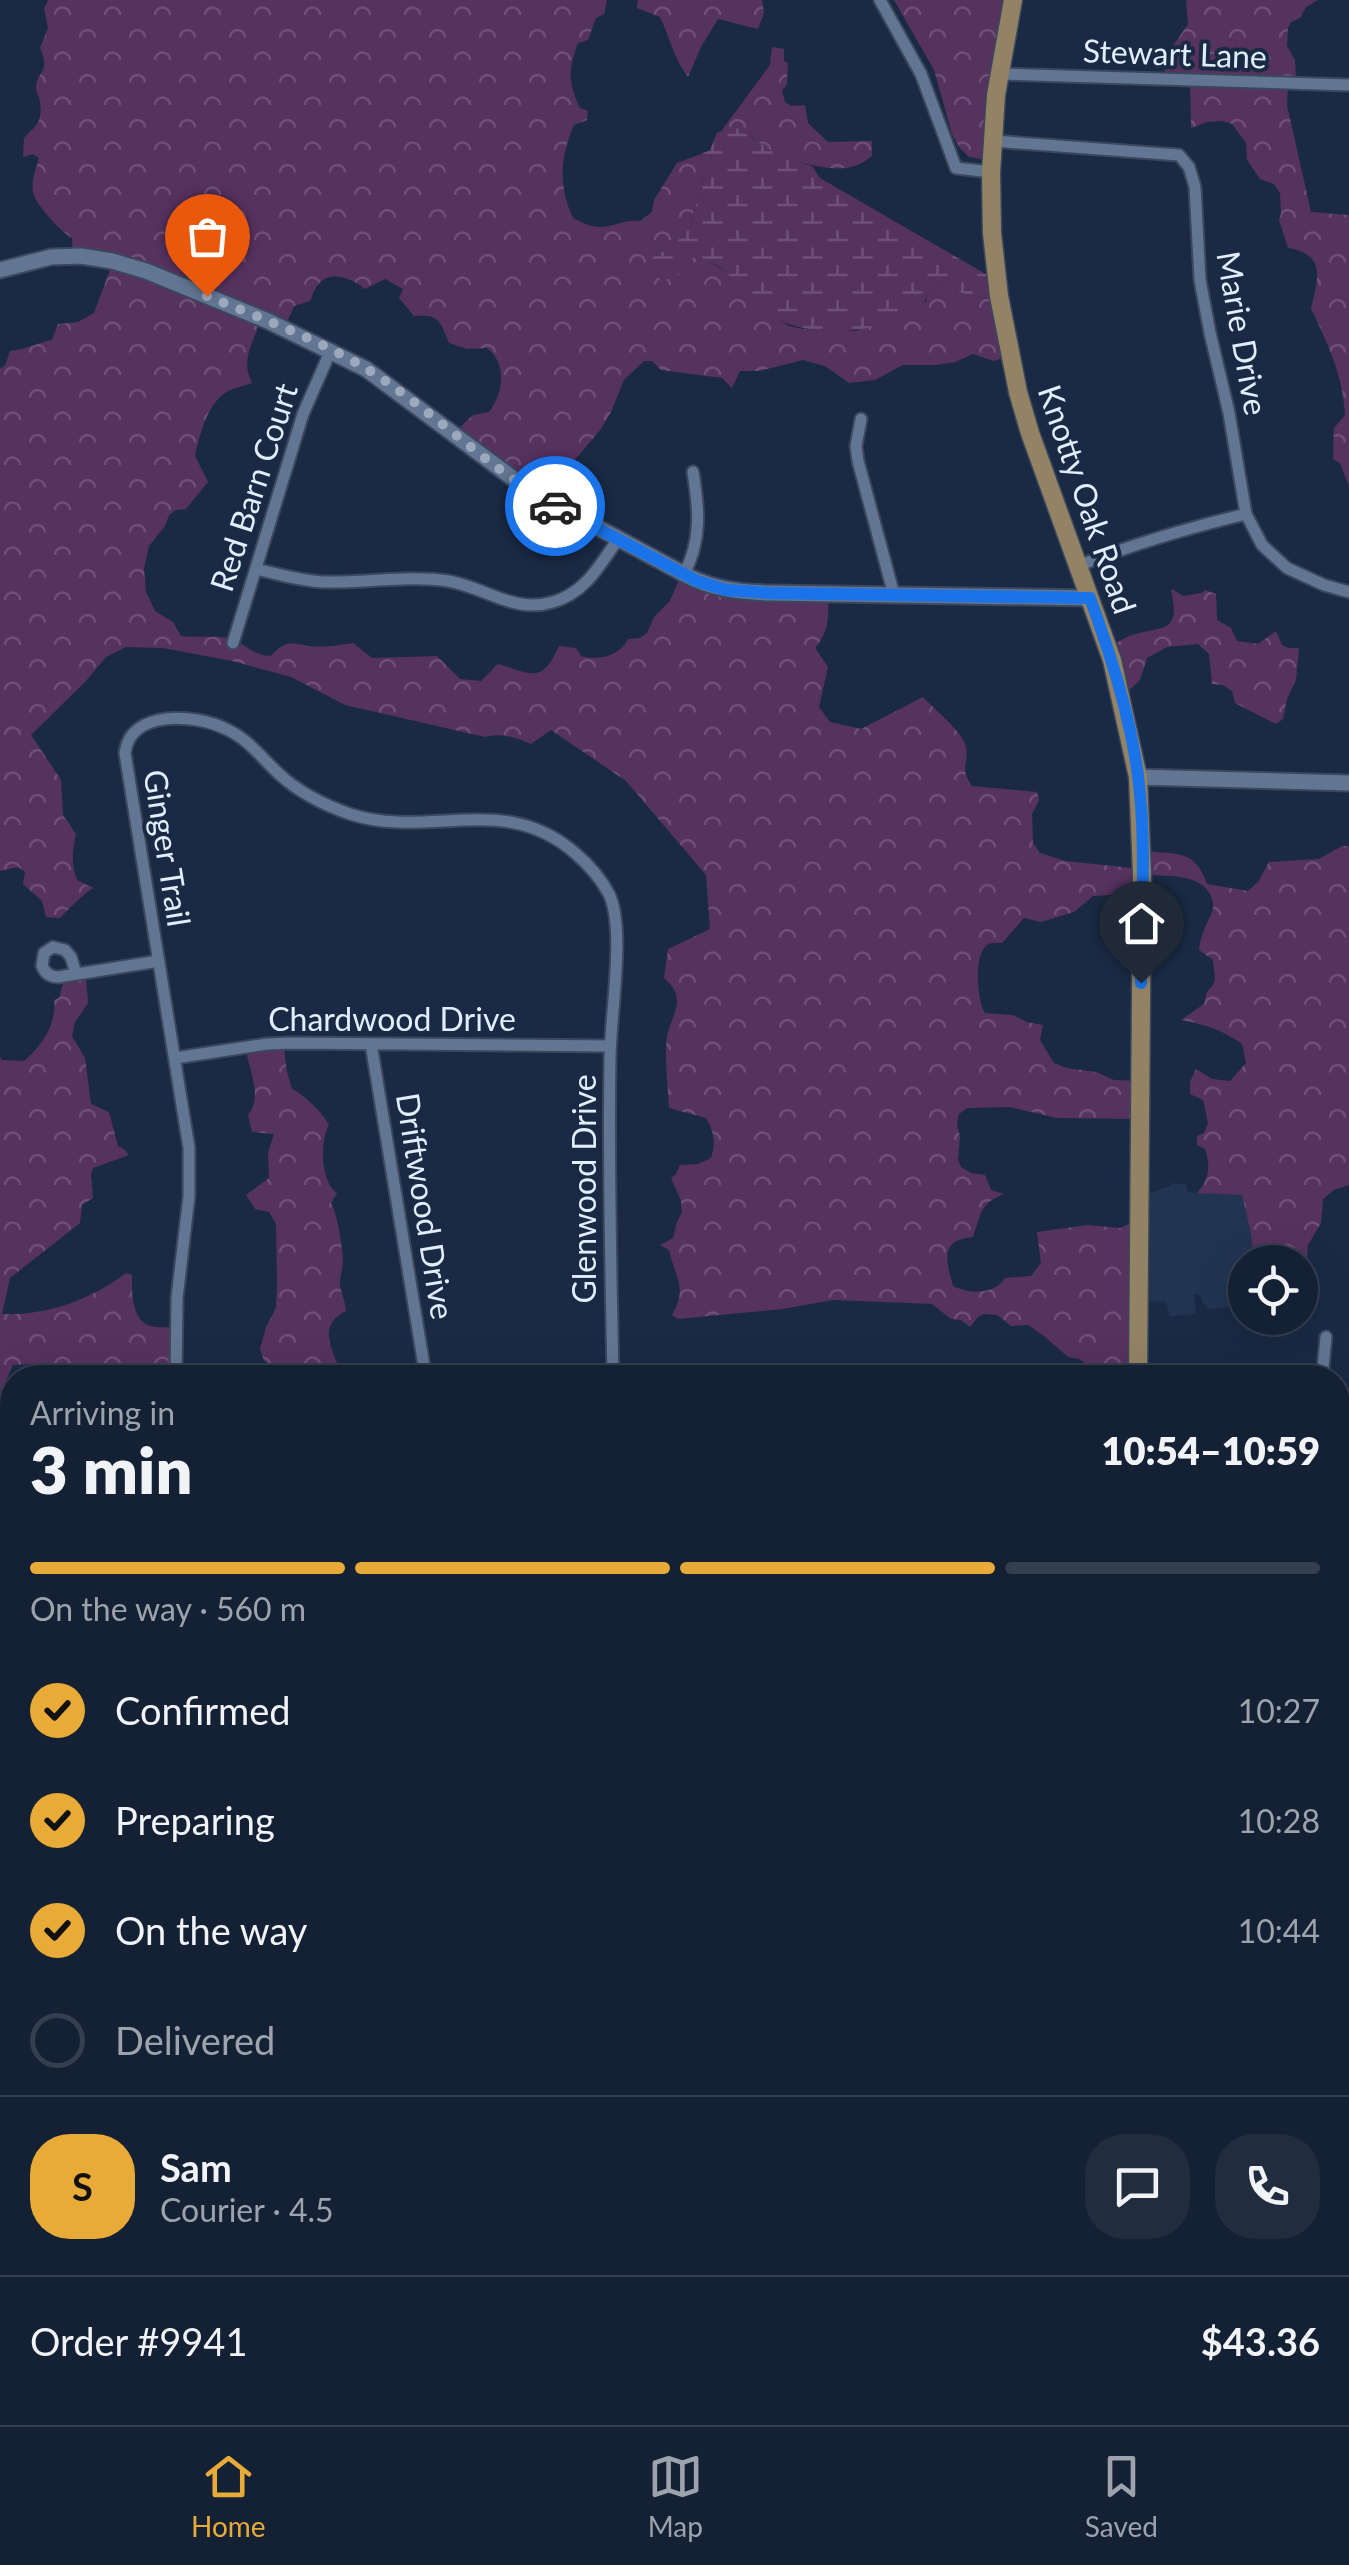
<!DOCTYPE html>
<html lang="en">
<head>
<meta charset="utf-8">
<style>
	:root { --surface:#142033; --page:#212d3f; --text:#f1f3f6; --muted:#9da3ac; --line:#333e4e; --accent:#e8ab37 }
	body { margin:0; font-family:Lato,sans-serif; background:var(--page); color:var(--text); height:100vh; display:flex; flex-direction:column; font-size:38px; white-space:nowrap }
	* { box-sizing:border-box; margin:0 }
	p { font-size:32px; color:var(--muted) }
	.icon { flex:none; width:55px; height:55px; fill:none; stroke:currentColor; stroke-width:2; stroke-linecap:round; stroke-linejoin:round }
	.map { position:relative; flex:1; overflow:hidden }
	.details { position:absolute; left:0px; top:1365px; width:1350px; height:1060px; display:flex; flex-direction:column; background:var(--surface); border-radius:40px 40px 0 0; box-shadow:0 10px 40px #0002,0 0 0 2px var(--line) }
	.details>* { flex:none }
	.fabs { position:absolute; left:1228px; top:1245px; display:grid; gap:20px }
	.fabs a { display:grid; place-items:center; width:90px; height:90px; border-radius:50%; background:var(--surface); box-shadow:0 10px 40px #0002,0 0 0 2px var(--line); font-size:50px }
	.pin { position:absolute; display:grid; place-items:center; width:85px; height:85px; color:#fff; margin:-102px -42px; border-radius:50% 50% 50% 0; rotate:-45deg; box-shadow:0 0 10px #0007 }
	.pin .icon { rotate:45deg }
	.courier { position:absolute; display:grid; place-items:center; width:100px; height:100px; margin:-50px; border:8px solid #1a73e8; border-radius:50%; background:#fff; color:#222; box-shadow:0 2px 12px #0007 }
	.headline em { font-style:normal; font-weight:800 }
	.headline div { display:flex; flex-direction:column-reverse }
	.headline { display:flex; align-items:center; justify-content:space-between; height:170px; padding:0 30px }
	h1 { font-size:65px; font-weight:800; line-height:75px }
	.bar { display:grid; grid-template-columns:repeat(4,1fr); gap:15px 10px; align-content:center; height:120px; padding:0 30px }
	.bar i { height:12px; border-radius:8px; background:var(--line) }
	.bar .active { background:var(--accent) }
	.bar p { grid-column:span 4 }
	.line { display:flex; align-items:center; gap:25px; padding:0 30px; border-top:2px solid var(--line) }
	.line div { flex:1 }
	.round { display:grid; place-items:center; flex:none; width:105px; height:105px; border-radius:40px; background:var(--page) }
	ol { padding:0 30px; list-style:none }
	li { display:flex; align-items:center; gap:30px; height:110px }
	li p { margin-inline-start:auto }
	li .icon { padding:10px; border-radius:50%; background:var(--accent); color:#111; stroke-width:4 }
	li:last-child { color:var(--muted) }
	li i { width:55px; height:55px; border:5px solid var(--line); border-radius:50% }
	.tabs { display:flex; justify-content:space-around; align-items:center; height:140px; border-top:2px solid var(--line); background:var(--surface); font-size:28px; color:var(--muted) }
	.tabs a { display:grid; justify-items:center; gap:5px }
	.tabs .active { color:var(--accent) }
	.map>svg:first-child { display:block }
	.built { fill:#213452 }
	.forest { fill:url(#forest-crowns) }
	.wetland { fill:url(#wetland-marsh) }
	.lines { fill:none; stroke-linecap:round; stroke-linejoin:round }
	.minor-casing { stroke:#3a475d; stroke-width:15 }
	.tertiary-casing { stroke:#3a475d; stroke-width:19 }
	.primary-casing { stroke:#3a475d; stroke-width:21 }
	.minor { stroke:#627592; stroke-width:11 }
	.tertiary { stroke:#627592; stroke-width:15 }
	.primary { stroke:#938364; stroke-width:18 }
	.done { stroke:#9ca9bd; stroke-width:10; stroke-dasharray:0 18 }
	.route { stroke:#1a73e8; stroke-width:12 }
	.labels { text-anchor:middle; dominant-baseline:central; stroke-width:8; stroke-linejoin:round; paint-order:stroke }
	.street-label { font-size:32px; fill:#e2edfe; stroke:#1a2a44 }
</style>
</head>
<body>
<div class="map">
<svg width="1349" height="2425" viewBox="0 0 1349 2425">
	<defs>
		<pattern id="forest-crowns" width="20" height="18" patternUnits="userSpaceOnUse" patternTransform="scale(2.5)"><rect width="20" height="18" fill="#56325f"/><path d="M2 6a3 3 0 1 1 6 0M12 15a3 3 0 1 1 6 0" fill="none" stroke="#6e5077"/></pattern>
		<pattern id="wetland-marsh" width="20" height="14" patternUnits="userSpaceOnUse" patternTransform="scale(2.5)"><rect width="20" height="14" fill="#56325f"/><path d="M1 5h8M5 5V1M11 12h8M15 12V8" fill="none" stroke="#6e5077"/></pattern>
	</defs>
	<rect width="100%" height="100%" fill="#1a2a44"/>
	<path class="built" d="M1172,1183L1186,1184L1188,1192L1242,1195L1251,1235L1254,1262H1245V1306L1209,1309L1202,1302L1201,1295L1194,1294L1196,1313L1170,1317L1166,1302L1140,1301L1143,1193H1150L1171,1186Z"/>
	<path class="forest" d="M48,0H607L604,14L596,18L588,40L578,43C568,69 568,83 580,108L588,111L587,120L574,125C560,158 558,185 573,218C581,222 589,226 598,227C614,228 622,219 640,221L652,212L654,200L677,163L701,154C709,182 693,201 691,227L671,247L651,258L683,263L690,257L704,259L735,277L763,311L789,326L803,329L856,331L926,302L928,292C955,276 949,292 973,297C981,298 990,297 998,298L1010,355L994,361L973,354L955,362L937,365H903L875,380L849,383L825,366L803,360L759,371H740L732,388L722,378L661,370L652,361H644L624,380L611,412L601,429L573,462L559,471L558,478L542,501L453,434L473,415L489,412C503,393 508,364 487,348L467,349L449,343C440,321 440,314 414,316L399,298L403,289L385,279L365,289C353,279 330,269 318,285C314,289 313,295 310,301L294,306L283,332L260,325L258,327C251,347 241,362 252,383C244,386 235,388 228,391C207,403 200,434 195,456L208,482L186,509L176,510L169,515L165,526L149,546L144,568L146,592L155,611L173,622L181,636C194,638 223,635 232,639C249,646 250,654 271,656C285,640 290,643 309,646C323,648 340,645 353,643L372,658L437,656L460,679L481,681L498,664C531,673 541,686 559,646L576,648L581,656C599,661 620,656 628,639L640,638L647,633L654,617L670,601L681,575L828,598C829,617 828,634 815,648L828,667L819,707L830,722L861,729L923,697C933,708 964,733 966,747C969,766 959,767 972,786L1037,792L1039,800L1032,814L1033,843L1040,853L1065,861L1132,868L1142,866L1143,851C1176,855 1195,848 1207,884L1248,891L1258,882L1269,862L1319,859L1342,846H1349V1185L1334,1190L1323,1199L1321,1223L1308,1245L1303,1304L1300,1303V1262H1254L1251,1234L1242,1195L1197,1193C1209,1180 1211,1166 1205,1149L1197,1145V1136L1204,1133L1208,1123L1203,1100L1190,1094V1082L1196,1069L1212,1079L1230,1081L1246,1063L1242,1044C1223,1030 1204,1024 1181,1020L1204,1004L1207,992L1213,985L1215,979L1213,960L1199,950C1200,936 1207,924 1212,912C1214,907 1213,901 1211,896C1201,873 1165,876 1144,875L1142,893L1093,896L1074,912L1041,922L1024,918L1002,943C995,943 991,941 985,947C974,958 977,1002 985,1013L1012,1015L1027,1022L1043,1025L1040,1040L1054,1063L1067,1068L1096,1072L1114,1080L1141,1081L1139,1119L1057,1118L1009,1107L967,1108L959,1114L957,1123L960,1137L958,1160L961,1167L971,1173L985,1175L991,1190L1004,1194C980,1203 981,1214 973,1237C939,1240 946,1260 953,1286C969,1294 995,1295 1005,1278L1031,1276L1041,1263L1037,1232L1088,1225L1120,1228L1141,1219L1139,1377H1092V1368L1079,1359L1068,1357L1044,1336L1028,1325L1011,1326L997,1315L984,1314L978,1317L970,1327L961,1320L951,1319L932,1304L833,1300L782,1309L678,1319L672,1315C688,1288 675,1277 669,1250L660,1245L673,1238L677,1222L682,1212L681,1201L671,1178L676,1174L680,1165L698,1164L711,1158C716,1143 714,1131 706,1118L669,1108C668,1085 664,1058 667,1036C671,1015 689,999 664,978L668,949L710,929L706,875L626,781L551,730L531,744C517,738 501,732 485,737L345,705L291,677L232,661L163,648L126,647L106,657L85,682L31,735L61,780L63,815L76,834C72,851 71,864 77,880L93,888C86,892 66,911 60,918L46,917L42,901L23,884L25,872L18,867L0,871V368L5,366L10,351C25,350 37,343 52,340L58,324L78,322L94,313L111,267L73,258L72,238C61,232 35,204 33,192C31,181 36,169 39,158L33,154L23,157L24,138C35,126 43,123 40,103C40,98 36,93 36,87C37,71 51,73 40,48L48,28L44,9Z
		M638,0H762L764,13L758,29L718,19L701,47L688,77C674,59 670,38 660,17L637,8Z
		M894,0H1012L993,161L969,157L959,147L952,134L934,70Z
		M1186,0H1318L1306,7L1300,18L1291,22L1288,28L1287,46L1295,60L1296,81L1288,84L1287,105L1311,212L1349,215V486L1340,463L1333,459L1334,428L1345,415C1343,375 1328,345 1311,308C1318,280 1327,254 1288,248L1279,220L1281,213L1280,193L1274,184L1260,179L1247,160L1246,143L1232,124L1222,121L1207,122L1191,128L1190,82L1164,79L1166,56L1188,24Z
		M772,47L784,49V61L788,63L787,84L782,91L785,102L791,106L805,105L808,123L828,142L872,141V156C851,174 828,169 803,163C795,161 786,160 779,156C760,147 744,123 722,130L770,65Z
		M1172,589L1183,596L1202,593L1205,590L1216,594L1217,620L1231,628L1237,641L1258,644L1276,631L1282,645L1288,648H1299L1296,680L1287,699L1283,719L1276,724L1235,703L1232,691L1223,685L1212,684L1209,654L1198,644L1167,647L1147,658L1140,680L1122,697L1109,646C1117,643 1124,638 1132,635C1161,626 1182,635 1171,590Z
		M66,973L86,978L88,1003L75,1022L72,1036L85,1058L91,1104L109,1112L118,1146L125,1150L129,1155L93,1168L91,1175L93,1198L82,1205L80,1223L10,1278L2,1314C45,1316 91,1300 126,1273L132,1275C132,1291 131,1321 151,1326C158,1328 168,1327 176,1327L175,1377H74L49,1363L13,1365L2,1389L0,1399V1057L2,1060L24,1061C42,1046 57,1024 54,1000L59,998Z
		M284,1048L287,1072L292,1089C303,1094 324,1114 329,1125C320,1141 320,1182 337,1193L331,1203C337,1212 343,1249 343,1261C343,1269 339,1279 340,1286C342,1295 345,1301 346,1311C321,1323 328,1342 338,1365L345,1367L346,1377H314L296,1365L280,1370L264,1361L260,1349L266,1327L276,1308L277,1285L276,1224L269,1212L255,1209L246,1195L269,1178L268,1153L274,1134L252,1132L248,1115C262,1099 251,1074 247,1055L248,1053Z
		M0,1404L12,1422V1520L0,1522Z
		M12,1568V1656H1L0,1573Z
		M0,1796L12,1798V2412L997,2413L986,2417V2425H0Z
		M1338,1931L1349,1932V2039L1338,2038Z
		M1338,2160L1349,2166V2425H1212L1198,2413L1338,2412Z"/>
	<path class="wetland" d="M730,127L739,129L781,157L812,166L820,178L996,280L998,298C990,297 981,298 973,297C949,292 955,276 928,292C924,310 911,313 895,320C860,336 793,336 762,310C736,287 731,263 690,257L683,263L680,274C666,281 661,283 650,271L651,258L671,247L691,227C693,201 709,182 701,154L710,150L717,133Z"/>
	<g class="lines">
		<g class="minor-casing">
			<path id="minor" d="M880,0L921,74L956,168L991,172
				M1000,74L1349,85
				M993,141L1179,155L1189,167L1195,187L1200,280L1210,333L1229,413L1246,514L1262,545L1287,568L1324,585L1349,592
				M861,419L856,446L858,461L894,595
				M1078,566C1133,544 1188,528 1246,514
				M256,569C278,574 301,581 324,582C364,583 409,575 448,581C485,587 514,614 553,602C585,593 600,565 618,539
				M684,574C702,540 699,509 693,472
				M233,643L303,414L331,350
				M76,974L71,957L65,950L53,947L44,953L42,966C45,973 50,977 58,977L159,961
				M371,1044L426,1378
				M175,1058L267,1044L291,1043L610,1046
				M176,1378L177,1298L189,1196V1148L125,753C130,709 196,714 226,729C248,739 261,757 278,773C298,792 324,805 350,814C429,840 504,791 575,853C588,864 601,879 609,894C626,929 610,1017 610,1059C608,1165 611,1271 613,1378
				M1322,1378L1326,1337
				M1338,1498L1349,1511
				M0,1526L12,1523
				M1338,1697H1349
				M0,1728L12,1729
				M1338,1874H1349
				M1338,2086L1349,2087"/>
		</g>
		<g class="tertiary-casing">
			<path id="tertiary" d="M0,270L51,257L81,256L112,261L146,271L268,321L366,369L530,491L684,574C712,589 738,592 770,593L1090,598
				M1138,777L1349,783"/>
		</g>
		<g class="primary-casing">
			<path id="primary" d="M1013,0L996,95L991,172L992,233L999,296L1018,392L1030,433L1112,660L1138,777L1142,874L1138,1378
				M1124,2425L1125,2412"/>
		</g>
		<use href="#minor" class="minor"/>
		<use href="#tertiary" class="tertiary"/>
		<use href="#primary" class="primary"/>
	</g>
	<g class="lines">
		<path class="done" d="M207,296C263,319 323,341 375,374C437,415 490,469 555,506"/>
		<path class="route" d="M555,506L697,581L726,590L770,593L1090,598C1111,656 1130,715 1138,776C1147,844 1141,915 1141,983"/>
	</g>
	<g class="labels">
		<g class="street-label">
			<text transform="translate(1175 53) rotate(2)">Stewart Lane</text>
			<text transform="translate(1243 333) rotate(80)">Marie Drive</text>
			<text transform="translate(253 487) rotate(-72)">Red Barn Court</text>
			<text transform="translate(1088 499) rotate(71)">Knotty Oak Road</text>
			<text transform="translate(168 848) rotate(81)">Ginger Trail</text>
			<text x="392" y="1018">Chardwood Drive</text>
			<text transform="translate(583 1189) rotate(-90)">Glenwood Drive</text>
			<text transform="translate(426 1206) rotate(81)">Driftwood Drive</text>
		</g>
	</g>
</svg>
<div class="fabs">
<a><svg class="icon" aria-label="locate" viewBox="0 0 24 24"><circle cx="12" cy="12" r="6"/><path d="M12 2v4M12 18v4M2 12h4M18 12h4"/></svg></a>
</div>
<div class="pin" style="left:207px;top:296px;background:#ea580c"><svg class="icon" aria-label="bag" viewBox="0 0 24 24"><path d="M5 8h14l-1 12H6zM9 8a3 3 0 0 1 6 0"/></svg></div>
<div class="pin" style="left:1141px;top:983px;background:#1f2937"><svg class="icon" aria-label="home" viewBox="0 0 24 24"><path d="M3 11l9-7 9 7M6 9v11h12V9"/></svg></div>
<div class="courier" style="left:555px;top:506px"><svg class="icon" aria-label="car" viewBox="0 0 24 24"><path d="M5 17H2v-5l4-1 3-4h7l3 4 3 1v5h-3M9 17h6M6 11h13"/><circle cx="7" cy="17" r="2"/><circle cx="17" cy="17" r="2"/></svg></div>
<section class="details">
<div class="headline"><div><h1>3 min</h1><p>Arriving in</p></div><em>10:54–10:59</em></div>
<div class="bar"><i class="active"></i><i class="active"></i><i class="active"></i><i></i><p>On the way · 560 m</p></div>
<ol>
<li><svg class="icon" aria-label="check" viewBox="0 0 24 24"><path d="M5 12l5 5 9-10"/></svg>Confirmed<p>10:27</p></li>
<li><svg class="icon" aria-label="check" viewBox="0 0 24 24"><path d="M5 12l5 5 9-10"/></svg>Preparing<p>10:28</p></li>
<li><svg class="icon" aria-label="check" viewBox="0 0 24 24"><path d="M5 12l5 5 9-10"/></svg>On the way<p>10:44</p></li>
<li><i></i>Delivered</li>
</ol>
<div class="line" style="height:180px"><b class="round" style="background:var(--accent);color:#111">S</b><div><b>Sam</b><p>Courier · 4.5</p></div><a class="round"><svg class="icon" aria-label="chat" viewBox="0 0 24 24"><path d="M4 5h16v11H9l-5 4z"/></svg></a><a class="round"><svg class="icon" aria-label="phone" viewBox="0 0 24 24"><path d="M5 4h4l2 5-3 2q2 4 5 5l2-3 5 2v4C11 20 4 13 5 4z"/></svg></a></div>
<div class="line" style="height:130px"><div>Order #9941</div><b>$43.36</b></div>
</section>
</div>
<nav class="tabs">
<a class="active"><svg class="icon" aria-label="home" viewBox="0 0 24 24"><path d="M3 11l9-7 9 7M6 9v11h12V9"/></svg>Home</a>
<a><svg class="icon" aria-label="map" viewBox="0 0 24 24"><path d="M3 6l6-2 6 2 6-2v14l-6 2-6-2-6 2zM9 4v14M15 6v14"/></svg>Map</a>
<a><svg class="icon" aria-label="saved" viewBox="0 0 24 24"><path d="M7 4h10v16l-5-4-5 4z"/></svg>Saved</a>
</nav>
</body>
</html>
